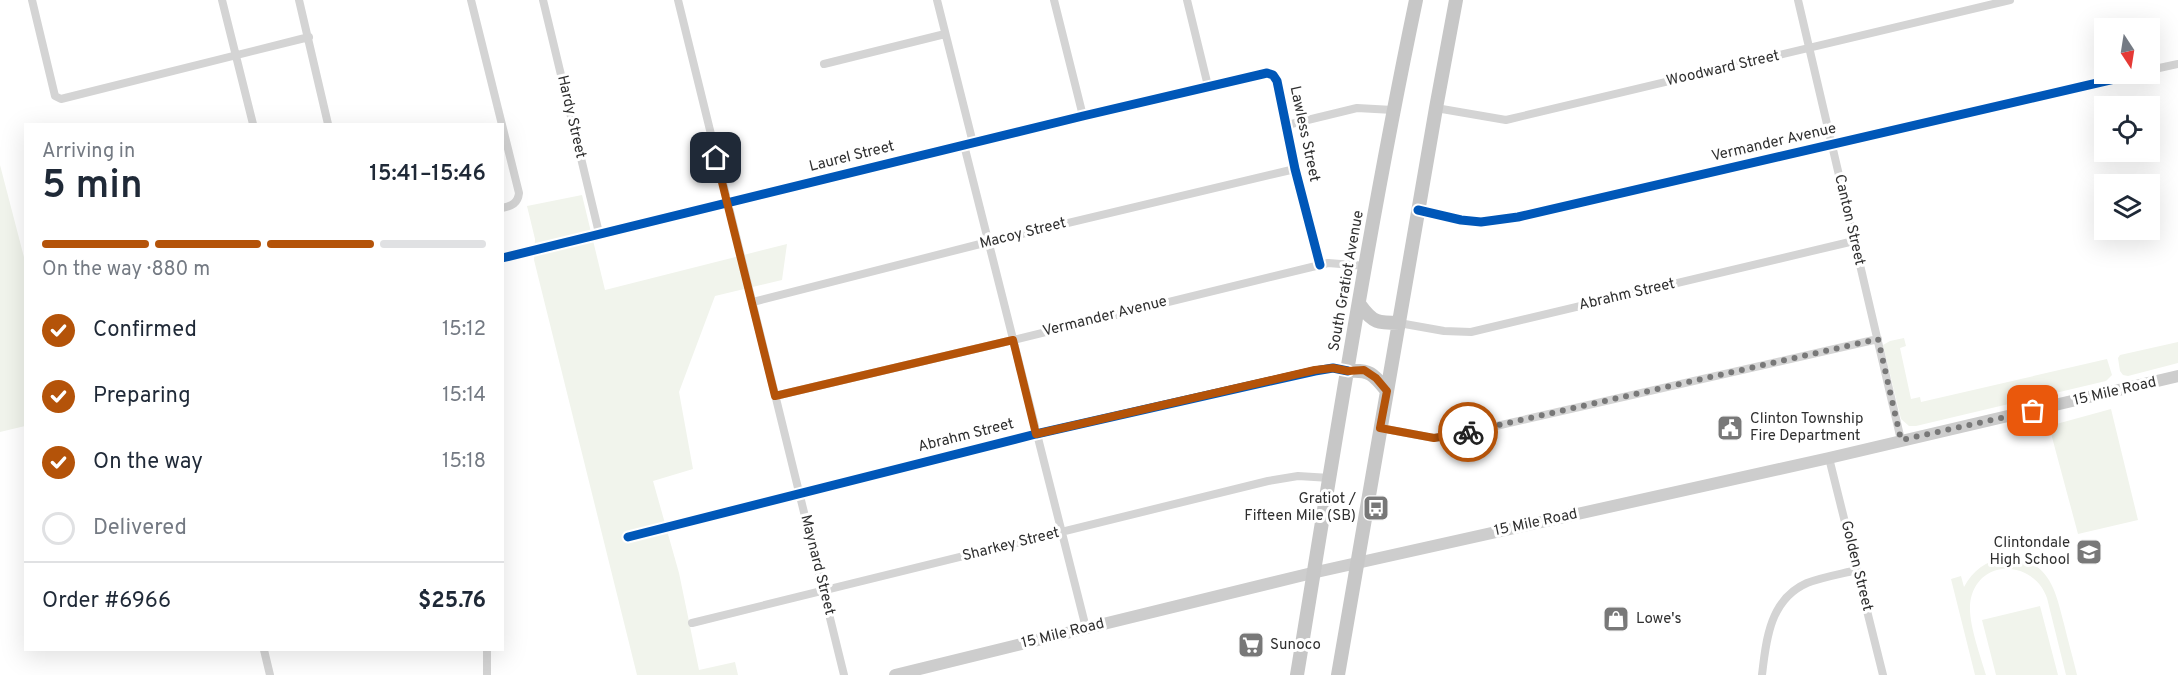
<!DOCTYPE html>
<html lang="en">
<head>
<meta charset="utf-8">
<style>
	:root { --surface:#fff; --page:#f2f2f3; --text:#1f2937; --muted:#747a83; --line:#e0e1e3; --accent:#b45309 }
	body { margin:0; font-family:Overpass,sans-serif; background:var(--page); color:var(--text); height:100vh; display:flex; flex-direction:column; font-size:22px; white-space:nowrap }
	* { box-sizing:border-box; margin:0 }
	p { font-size:20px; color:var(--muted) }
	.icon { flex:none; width:33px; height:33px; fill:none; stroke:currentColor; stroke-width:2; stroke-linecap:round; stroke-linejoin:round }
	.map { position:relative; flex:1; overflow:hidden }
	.drawer { position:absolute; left:24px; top:123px; width:480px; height:528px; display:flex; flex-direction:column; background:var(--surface); border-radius:0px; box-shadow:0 6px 24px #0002 }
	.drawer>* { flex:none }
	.needle { width:39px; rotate:168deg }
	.controls { position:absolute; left:2094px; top:18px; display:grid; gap:12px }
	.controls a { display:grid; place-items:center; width:66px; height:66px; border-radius:0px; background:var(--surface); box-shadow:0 6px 24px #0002; font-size:30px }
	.pin { position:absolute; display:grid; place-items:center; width:51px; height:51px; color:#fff; margin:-26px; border-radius:12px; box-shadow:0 3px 9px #0006 }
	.courier { position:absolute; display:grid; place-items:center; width:60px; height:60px; margin:-30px; border:4px solid #b45309; border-radius:50%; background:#fff; color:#222; box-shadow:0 2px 8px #0007 }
	.headline em { font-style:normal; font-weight:600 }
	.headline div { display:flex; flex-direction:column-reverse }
	.headline { display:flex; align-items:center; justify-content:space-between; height:102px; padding:0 18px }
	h1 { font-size:39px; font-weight:600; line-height:45px }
	.bar { display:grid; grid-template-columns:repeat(4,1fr); gap:9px 6px; align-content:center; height:72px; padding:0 18px }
	.bar i { height:8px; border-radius:4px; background:var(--line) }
	.bar .selected { background:var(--accent) }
	.bar p { grid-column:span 4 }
	.line { display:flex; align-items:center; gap:15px; padding:0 18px; border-top:2px solid var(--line) }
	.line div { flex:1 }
	ol { padding:0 18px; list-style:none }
	li { display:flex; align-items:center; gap:18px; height:66px }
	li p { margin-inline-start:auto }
	li .icon { padding:6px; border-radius:50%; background:var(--accent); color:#fff; stroke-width:4 }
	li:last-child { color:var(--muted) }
	li i { width:33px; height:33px; border:3px solid var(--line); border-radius:50% }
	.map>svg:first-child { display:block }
	.green { fill:#f1f4ec }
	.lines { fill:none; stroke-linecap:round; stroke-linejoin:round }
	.minor { stroke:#d4d4d4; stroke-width:8 }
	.secondary { stroke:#cdcdcd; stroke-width:12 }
	.primary { stroke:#c7c7c7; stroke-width:14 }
	.cycleway-casing { stroke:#fff; stroke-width:13 }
	.cycleway { stroke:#0057b8; stroke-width:9 }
	.done { stroke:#787878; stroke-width:6; stroke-dasharray:0 10.8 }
	.route { stroke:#b45309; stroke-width:8 }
	.labels { text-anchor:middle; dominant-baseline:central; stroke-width:6; stroke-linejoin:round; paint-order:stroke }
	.street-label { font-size:15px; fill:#2f2f2f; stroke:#fff }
	.poi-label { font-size:15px; fill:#2f2f2f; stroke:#fff; text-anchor:start }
</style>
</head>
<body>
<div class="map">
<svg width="2178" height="675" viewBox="0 0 2178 675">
	<rect width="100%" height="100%" fill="#fff"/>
	<path class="green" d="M0,165L25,261V426L0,432Z
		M582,195L605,290L787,244L782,280L715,296L679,392L693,469L653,481L679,573L699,670L735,662L738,675H637L534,260L535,239L527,206Z
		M1904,338L1906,346L1900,348L1911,399L1920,397L1921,402L2107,359L2112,375L2106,381L1916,426H1909L1901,419L1883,345L1890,341Z
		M2178,342V363L2128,376L2123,375L2120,371L2118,358L2120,355Z
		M2111,409L2138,520L2078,534L2049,426Z
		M2004,558C2049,558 2055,589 2064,624C2068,641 2073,658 2077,675H2066L2047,598C2034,561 1981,557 1971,598C1966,618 1980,654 1986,675H1975L1951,579L1961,576L1964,587C1973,570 1986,561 2004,558Z
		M2040,606L2058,675H1996L1982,620Z"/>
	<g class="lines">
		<path class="minor" d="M32,0L55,96L61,99L309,37
			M222,0L253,124
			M299,0L328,124
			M471,0L519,193C518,203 512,206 502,208
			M543,0L599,233
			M678,0L844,675
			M937,0L973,143
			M1054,0L1083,116
			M1187,0L1208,86
			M1798,0L1901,440
			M824,64L945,34
			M2150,70L2178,64
			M1436,108L1506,120L2010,0
			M1287,125L1357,108L1393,110
			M964,145L1086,628
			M1418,210L1461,220L1481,222L1518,217L2136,74
			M502,258L1083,116L1267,73L1273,75L1277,81L1295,169L1320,265
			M753,302L988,242L1295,169
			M1399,323L1444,331L1471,332L1854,241
			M775,396L1013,340L1320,265L1328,263L1366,266
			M1380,428L1434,438L1457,435L1878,339
			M1829,458L1883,675
			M628,537L1036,434L1315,371L1333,368L1348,371
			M692,623L1268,481L1298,476L1330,478
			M264,650L270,675
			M487,675V650
			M1762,675C1766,640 1770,599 1807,583C1823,577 1841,574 1857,570"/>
		<path class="secondary" d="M895,675L1312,573L1829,458L2178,376"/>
		<path class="primary" d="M1360,305C1373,323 1378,323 1399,323
			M1348,371C1370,369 1374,375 1387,391
			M1297,675C1334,450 1369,224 1416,0
			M1338,675L1436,108L1456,0"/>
		<g class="cycleway-casing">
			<path id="cycleway" d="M1418,210L1461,220L1481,222L1518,217L2136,74
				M502,258L1083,116L1267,73L1273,75L1277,81L1295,169L1320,265
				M628,537L1036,434L1315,371L1333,368L1348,371"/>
		</g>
		<use href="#cycleway" class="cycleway"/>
	</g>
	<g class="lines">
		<path class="done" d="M1468,432L1878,339L1901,440L2033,411"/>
		<path class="route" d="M716,158L775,396L1013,340L1036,434L1315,370L1333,368L1348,371L1364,370L1376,378L1387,391L1380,428L1434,438L1468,432"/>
	</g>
	<defs>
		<g id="civic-square" transform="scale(1.35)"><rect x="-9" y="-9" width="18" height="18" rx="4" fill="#787878" stroke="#fff"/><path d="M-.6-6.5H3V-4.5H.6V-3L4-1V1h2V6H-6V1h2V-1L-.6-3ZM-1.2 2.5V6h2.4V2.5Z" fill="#fff"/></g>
		<g id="bus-square" transform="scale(1.35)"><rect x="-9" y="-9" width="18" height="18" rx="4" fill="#787878" stroke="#fff"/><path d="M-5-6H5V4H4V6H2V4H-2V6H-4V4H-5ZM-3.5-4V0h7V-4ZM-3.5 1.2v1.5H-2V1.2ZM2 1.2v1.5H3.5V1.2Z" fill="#fff"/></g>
		<g id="school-square" transform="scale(1.35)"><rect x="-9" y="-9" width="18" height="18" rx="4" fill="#787878" stroke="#fff"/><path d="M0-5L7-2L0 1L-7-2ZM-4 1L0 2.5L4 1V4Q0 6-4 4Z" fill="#fff"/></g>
		<g id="shop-square" transform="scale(1.35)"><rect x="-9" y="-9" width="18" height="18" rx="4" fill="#787878" stroke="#fff"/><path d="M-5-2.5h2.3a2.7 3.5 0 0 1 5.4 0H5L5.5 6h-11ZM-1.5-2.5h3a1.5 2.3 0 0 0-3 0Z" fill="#fff"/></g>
		<g id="supermarket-square" transform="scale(1.35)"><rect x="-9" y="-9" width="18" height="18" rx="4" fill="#787878" stroke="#fff"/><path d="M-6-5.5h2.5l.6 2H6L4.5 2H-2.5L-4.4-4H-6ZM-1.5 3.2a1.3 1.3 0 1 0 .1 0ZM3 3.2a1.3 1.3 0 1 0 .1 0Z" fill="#fff"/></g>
	</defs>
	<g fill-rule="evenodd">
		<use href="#civic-square" x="1730" y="428"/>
		<use href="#bus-square" x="1376" y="508"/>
		<use href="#school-square" x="2089" y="552"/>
		<use href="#shop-square" x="1616" y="619"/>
		<use href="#supermarket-square" x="1251" y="645"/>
	</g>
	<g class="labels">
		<g class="street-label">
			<text transform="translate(1723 69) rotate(-13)">Woodward Street</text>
			<text transform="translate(571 117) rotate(77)">Hardy Street</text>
			<text transform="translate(1304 134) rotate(78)">Lawless Street</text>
			<text transform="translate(1774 143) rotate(-13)">Vermander Avenue</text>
			<text transform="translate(852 157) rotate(-14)">Laurel Street</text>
			<text transform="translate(1849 220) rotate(77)">Canton Street</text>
			<text transform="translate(1023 234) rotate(-14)">Macoy Street</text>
			<text transform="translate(1347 281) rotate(-80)">South Gratiot Avenue</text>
			<text transform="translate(1627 295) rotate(-13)">Abrahm Street</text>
			<text transform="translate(1105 317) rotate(-14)">Vermander Avenue</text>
			<text transform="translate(2115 392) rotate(-13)">15 Mile Road</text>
			<text transform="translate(966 436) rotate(-14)">Abrahm Street</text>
			<text transform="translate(1536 523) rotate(-12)">15 Mile Road</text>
			<text transform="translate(1011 545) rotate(-14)">Sharkey Street</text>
			<text transform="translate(817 565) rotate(76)">Maynard Street</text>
			<text transform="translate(1856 566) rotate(76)">Golden Street</text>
			<text transform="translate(1063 634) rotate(-14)">15 Mile Road</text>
		</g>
		<g class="poi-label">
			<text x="1750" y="419">Clinton Township<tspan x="1750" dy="17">Fire Department</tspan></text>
			<text x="1356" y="499" text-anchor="end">Gratiot /<tspan x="1356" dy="17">Fifteen Mile (SB)</tspan></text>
			<text x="2070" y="543" text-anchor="end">Clintondale<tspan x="2070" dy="17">High School</tspan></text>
			<text x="1636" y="619">Lowe's</text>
			<text x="1270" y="645">Sunoco</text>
		</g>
	</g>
</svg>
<div class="controls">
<a><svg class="needle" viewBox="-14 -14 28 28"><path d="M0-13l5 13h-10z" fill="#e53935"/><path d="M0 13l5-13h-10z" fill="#747a83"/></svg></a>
<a><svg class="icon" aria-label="locate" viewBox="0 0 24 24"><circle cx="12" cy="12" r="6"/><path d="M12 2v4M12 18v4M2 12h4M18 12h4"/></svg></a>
<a><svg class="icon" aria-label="layers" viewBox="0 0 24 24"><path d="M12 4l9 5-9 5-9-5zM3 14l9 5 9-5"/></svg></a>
</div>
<div class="pin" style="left:2033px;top:411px;background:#ea580c"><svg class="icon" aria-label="bag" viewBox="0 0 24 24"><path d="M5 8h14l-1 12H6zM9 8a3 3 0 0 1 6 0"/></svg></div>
<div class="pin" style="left:716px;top:158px;background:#1f2937"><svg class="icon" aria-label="home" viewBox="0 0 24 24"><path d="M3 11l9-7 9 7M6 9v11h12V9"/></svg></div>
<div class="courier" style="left:1468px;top:432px"><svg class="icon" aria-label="bike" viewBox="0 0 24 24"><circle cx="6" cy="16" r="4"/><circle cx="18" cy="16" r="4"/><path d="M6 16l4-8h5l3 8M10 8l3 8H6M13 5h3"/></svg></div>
<section class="drawer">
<div class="headline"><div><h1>5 min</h1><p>Arriving in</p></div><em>15:41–15:46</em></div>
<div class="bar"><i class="selected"></i><i class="selected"></i><i class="selected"></i><i></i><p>On the way · 880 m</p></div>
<ol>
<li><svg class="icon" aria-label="check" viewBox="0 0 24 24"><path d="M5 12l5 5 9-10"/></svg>Confirmed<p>15:12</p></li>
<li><svg class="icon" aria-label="check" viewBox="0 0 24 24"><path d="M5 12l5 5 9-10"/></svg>Preparing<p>15:14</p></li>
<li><svg class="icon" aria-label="check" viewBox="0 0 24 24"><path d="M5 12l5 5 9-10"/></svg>On the way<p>15:18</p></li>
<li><i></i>Delivered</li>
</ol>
<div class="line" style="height:78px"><div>Order #6966</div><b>$25.76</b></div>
</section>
</div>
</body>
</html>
